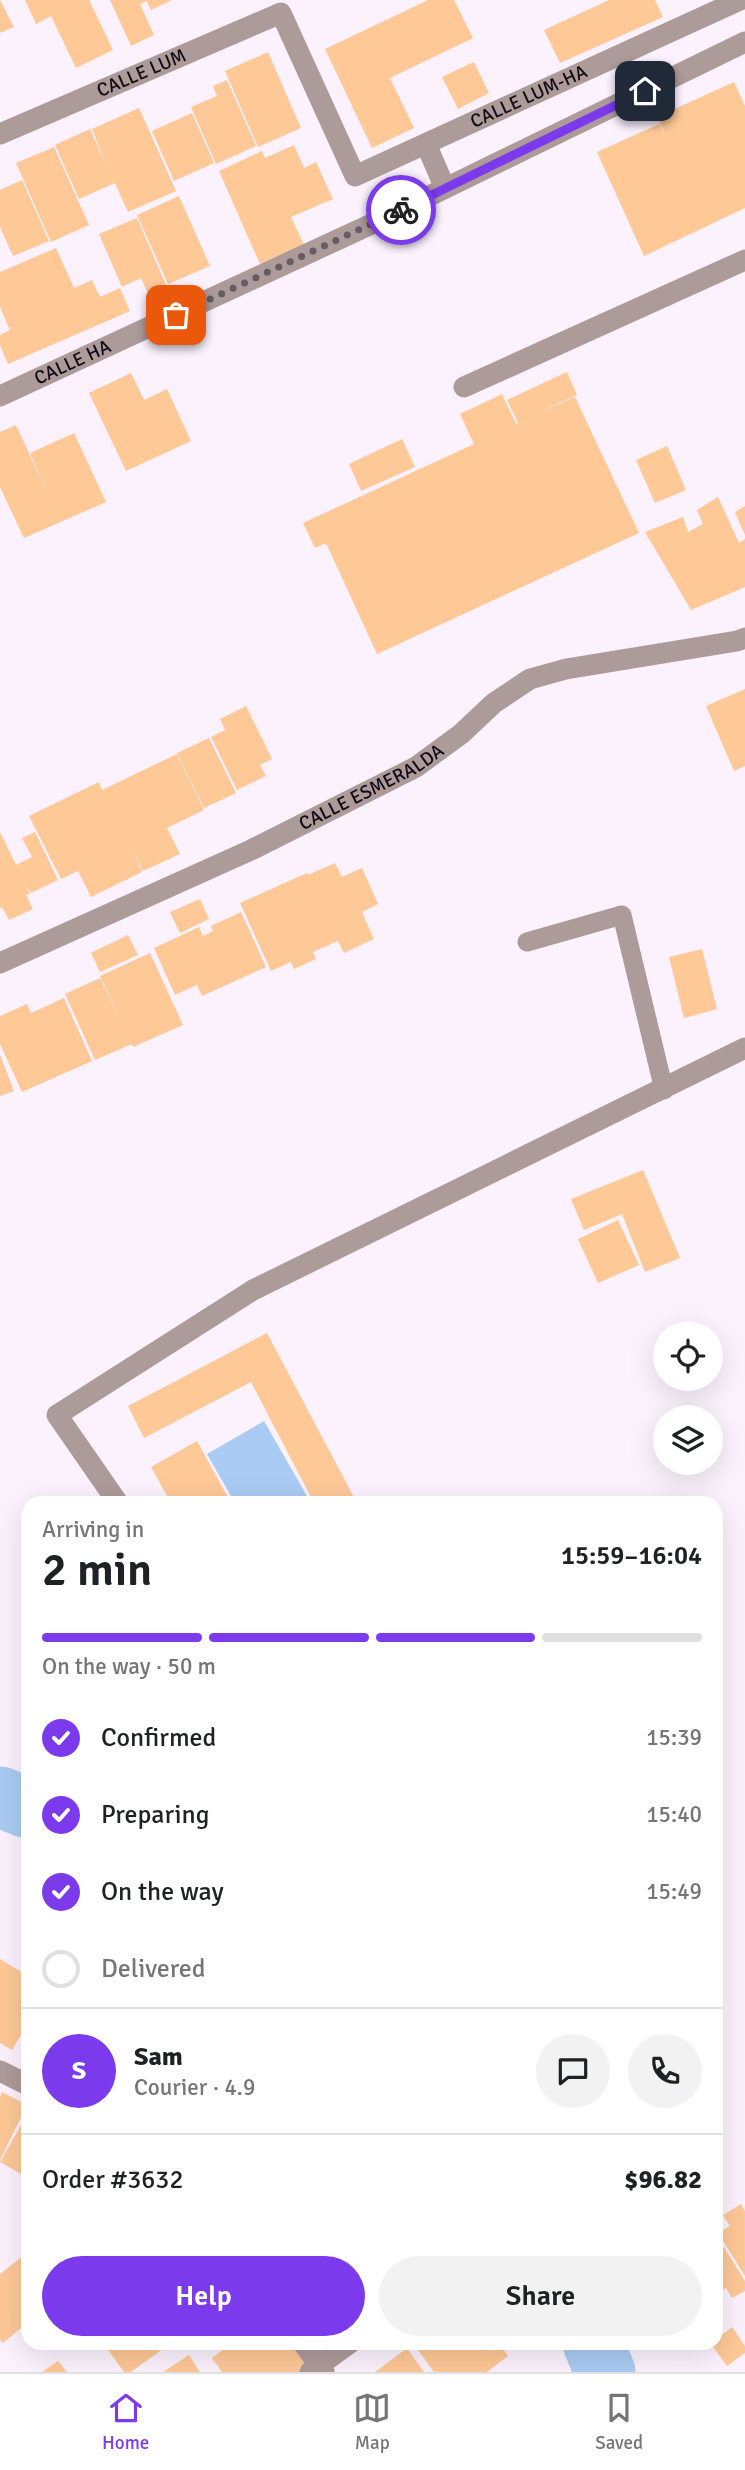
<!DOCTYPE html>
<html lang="en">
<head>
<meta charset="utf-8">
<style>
	:root { --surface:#fff; --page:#f2f2f2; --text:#202124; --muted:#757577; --line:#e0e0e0; --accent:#7c3aed }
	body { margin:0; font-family:Signika,sans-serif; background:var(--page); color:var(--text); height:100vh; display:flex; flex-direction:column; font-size:26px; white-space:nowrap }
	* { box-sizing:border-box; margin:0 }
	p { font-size:23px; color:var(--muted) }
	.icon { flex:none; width:38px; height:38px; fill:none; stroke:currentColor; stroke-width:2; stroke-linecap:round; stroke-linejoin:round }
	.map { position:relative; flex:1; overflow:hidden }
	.panel { position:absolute; left:21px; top:1496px; width:702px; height:854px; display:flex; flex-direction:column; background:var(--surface); border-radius:21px; box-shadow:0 7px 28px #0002 }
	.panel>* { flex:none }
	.buttons { position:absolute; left:653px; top:1321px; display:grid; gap:14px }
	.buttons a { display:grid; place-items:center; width:70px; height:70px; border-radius:50%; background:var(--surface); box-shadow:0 7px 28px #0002; font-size:35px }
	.pin { position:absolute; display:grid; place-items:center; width:60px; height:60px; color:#fff; margin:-30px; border-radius:14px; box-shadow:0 4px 10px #0006 }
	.courier { position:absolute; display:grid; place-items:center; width:70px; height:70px; margin:-35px; border:5px solid #7c3aed; border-radius:50%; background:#fff; color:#222; box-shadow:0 2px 9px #0007 }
	.headline em { font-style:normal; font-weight:600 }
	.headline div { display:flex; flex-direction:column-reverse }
	.headline { display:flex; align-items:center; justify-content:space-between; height:119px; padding:0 21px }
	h1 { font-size:46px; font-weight:600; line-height:52px }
	.bar { display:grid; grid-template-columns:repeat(4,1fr); gap:10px 7px; align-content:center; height:84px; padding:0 21px }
	.bar i { height:9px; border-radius:5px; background:var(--line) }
	.bar .on { background:var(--accent) }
	.bar p { grid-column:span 4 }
	.line { display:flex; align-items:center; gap:18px; padding:0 21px; border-top:2px solid var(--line) }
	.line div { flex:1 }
	.round { display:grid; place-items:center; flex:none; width:74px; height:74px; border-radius:37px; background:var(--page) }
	ol { padding:0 21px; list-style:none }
	li { display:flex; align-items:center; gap:21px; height:77px }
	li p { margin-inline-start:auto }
	li .icon { padding:7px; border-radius:50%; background:var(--accent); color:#fff; stroke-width:4 }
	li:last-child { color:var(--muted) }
	li i { width:38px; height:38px; border:4px solid var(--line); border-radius:50% }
	.primary-button { display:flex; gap:14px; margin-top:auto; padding:14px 21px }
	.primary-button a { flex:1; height:80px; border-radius:42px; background:var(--accent); color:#fff; font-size:28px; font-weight:600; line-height:80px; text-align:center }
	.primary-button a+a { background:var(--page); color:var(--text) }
	.tabs { display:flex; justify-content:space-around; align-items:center; height:98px; border-top:2px solid var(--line); background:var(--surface); font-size:19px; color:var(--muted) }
	.tabs a { display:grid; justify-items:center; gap:4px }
	.tabs .on { color:var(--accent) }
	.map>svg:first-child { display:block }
	.water { fill:#aacbf3 }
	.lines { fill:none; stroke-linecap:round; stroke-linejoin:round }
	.river { stroke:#aacbf3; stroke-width:61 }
	.building { fill:#fec897 }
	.lane { stroke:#ad9b9a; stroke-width:19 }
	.street { stroke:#ad9b9a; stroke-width:21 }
	.done { stroke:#645c67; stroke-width:7; stroke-dasharray:0 12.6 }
	.route { stroke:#7c3aed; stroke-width:9 }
	.labels { text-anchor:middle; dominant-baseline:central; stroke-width:7; stroke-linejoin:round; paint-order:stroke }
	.street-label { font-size:19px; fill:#120b15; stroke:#fff }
</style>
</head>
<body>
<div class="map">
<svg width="745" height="2372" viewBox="0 0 745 2372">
	<rect width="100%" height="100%" fill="#fbf2fe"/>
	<path class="water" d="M264,1421L311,1503H235L207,1454Z"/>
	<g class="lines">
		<path class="river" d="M0,1797L28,1808
			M593,2343L605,2372"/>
	</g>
	<path class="building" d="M0,0L14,27L0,33Z
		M25,0H89L113,50L76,68L51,16L36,24Z
		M110,0H172L151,10L147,1L140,4L154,35L131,46Z
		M428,0H454L473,38L390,78L414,128L372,148L325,49Z
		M609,0H655L663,17L560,63L544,30Z
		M268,52L301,128L258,147L225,71Z
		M474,62L489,93L458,109L442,77Z
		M227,80L256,146L216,164L191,107L217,96L213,86Z
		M734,82L745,106V208L644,256L597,152L659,124L665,134L657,117Z
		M139,108L176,191L128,212L115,183L79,199L55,145L90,129L107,167L92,129Z
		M192,113L214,163L174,181L152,131Z
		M294,145L304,168L316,162L333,199L291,217L304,245L260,264L219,171L262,151L265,158Z
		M54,147L89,225L51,242L16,163Z
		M22,180L49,241L13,256L0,227V190Z
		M179,196L210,266L168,284L137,215Z
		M137,218L166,285L148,293L141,278L122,287L99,234Z
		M56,248L74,288L92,280L100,297L120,288L130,311L8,364L0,345V335L10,330L0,307V272Z
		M567,372L577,395L531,416L575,397L639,533L377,654L326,543L315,548L303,523L474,444L460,414L502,394L516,424L518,423L507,400Z
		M131,373L144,400L167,389L191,441L126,471L89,393Z
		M16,425L50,499L30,453L74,433L106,502L24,538L0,487V432Z
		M402,439L415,467L361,491L349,464Z
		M667,446L686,490L655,503L636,460Z
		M718,497L739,543L745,539V587L691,610L645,532L683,517L688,532L703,524L697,510Z
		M745,506V535L735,512Z
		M745,689V766L734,771L706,706Z
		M246,706L272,759L260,765L266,776L237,790L211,737L225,730L220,719Z
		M209,738L236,793L204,808L177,753Z
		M177,754L204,810L167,828L180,854L143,871L133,850L142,872L91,897L78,871L61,879L29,816L99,782L102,790Z
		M0,832L16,865L32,857L22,838L35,832L58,880L31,893L25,884L30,894L26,895L33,909L9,920L2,907L0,908Z
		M335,863L342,877L362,868L378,904L362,912L374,939L344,953L338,941L313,952L316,959L294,969L291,962L271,971L240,903L307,873L308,875Z
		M200,899L209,919L180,933L170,912Z
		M241,912L266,967L202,996L197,985L175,995L154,948L199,927L203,936L213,931L211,926Z
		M128,935L138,955L100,972L91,953Z
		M702,949L717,1009L684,1018L669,957Z
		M150,953L183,1025L133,1047L132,1044L95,1060L65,994L100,978L123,1026L100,976Z
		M64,998L92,1061L22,1092L0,1044V1016L27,1004L31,1013Z
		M0,1055L14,1091L0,1096Z
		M643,1170L680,1258L645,1272L622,1214L584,1230L571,1199Z
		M618,1220L639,1265L598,1283L578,1239Z
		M267,1333L357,1503H314L251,1382L144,1438L128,1406Z
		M197,1441L231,1503H171L151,1467Z
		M0,1959L28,1976V2023L12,2050L0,2043Z
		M2,2092L27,2105L0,2160V2097Z
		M28,2113V2178L0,2162Z
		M741,2204L745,2211V2276L718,2233L730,2226L723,2215Z
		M724,2247L745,2281V2291L732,2298L726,2288L719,2292L716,2287V2252Z
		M28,2252V2279L24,2282L28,2286V2322L3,2343L0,2340V2274Z
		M732,2327L745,2346V2353L727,2366L710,2343H716V2339Z
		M103,2343H171L131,2372H124Z
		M232,2343H292L309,2366L301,2372H222L212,2358Z
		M413,2343H486L492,2351L500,2345L508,2356L487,2372H434Z
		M407,2348L424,2372H375Z
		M189,2355L200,2372H163Z
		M58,2361L67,2372H42Z"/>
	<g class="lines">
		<path class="lane" d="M527,942L622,915L664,1090"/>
		<g class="street">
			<path id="s1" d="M0,134L281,13L355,176L740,0"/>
			<path d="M426,144L445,188"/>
			<path d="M464,387L745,260"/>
			<path id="s2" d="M0,396L376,222L745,42"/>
			<path id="s3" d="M0,963L251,850L416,767L461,734L494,703L530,679L566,669L737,641L745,638"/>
			<path d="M118,1503L57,1415L253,1290L745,1048"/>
			<path d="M0,2071L28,2085"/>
			<path d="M303,2343L324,2372"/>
			<path d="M310,2372L350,2343"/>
		</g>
	</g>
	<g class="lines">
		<path class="done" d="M176,315L401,210"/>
		<path class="route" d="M401,210L645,91"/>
	</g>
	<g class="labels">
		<g class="street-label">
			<text stroke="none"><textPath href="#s1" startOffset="154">CALLE LUM</textPath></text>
			<text stroke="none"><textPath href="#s1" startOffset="676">CALLE LUM-HA</textPath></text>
			<text stroke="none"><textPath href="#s2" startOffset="80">CALLE HA</textPath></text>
			<text stroke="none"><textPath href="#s3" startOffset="411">CALLE ESMERALDA</textPath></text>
		</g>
	</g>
</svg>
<div class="buttons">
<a><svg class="icon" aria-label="locate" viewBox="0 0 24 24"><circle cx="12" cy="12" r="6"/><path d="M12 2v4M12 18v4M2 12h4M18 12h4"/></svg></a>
<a><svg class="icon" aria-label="layers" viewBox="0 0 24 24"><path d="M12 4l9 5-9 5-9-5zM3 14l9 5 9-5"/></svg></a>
</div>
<div class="pin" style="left:176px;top:315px;background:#ea580c"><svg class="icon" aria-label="bag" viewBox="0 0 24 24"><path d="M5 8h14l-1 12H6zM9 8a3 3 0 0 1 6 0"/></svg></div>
<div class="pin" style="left:645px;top:91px;background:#1f2937"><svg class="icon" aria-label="home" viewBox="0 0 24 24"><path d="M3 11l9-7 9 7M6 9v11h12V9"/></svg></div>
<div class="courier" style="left:401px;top:210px"><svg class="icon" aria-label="bike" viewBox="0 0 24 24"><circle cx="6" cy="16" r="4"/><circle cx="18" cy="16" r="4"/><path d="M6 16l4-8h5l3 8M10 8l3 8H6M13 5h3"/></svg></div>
<section class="panel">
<div class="headline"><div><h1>2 min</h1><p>Arriving in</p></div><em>15:59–16:04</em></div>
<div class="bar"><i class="on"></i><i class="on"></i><i class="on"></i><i></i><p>On the way · 50 m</p></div>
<ol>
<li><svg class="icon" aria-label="check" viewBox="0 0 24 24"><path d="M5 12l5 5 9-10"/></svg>Confirmed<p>15:39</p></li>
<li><svg class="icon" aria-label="check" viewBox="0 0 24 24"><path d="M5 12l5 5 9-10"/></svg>Preparing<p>15:40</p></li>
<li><svg class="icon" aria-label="check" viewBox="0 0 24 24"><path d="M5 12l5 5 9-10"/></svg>On the way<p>15:49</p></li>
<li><i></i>Delivered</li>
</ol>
<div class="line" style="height:126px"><b class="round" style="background:var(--accent);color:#fff">S</b><div><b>Sam</b><p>Courier · 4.9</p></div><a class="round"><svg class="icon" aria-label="chat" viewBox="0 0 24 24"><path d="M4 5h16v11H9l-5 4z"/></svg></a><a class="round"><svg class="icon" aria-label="phone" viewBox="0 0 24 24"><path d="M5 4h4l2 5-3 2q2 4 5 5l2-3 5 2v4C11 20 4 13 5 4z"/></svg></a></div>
<div class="line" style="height:91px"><div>Order #3632</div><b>$96.82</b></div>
<div class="primary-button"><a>Help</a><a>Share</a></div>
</section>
</div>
<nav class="tabs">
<a class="on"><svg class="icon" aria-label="home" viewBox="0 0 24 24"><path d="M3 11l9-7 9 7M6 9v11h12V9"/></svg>Home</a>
<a><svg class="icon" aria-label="map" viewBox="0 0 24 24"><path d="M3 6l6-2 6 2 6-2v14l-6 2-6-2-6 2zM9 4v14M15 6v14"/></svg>Map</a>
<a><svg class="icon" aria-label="saved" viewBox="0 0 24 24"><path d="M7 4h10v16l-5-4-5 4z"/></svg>Saved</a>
</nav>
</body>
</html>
